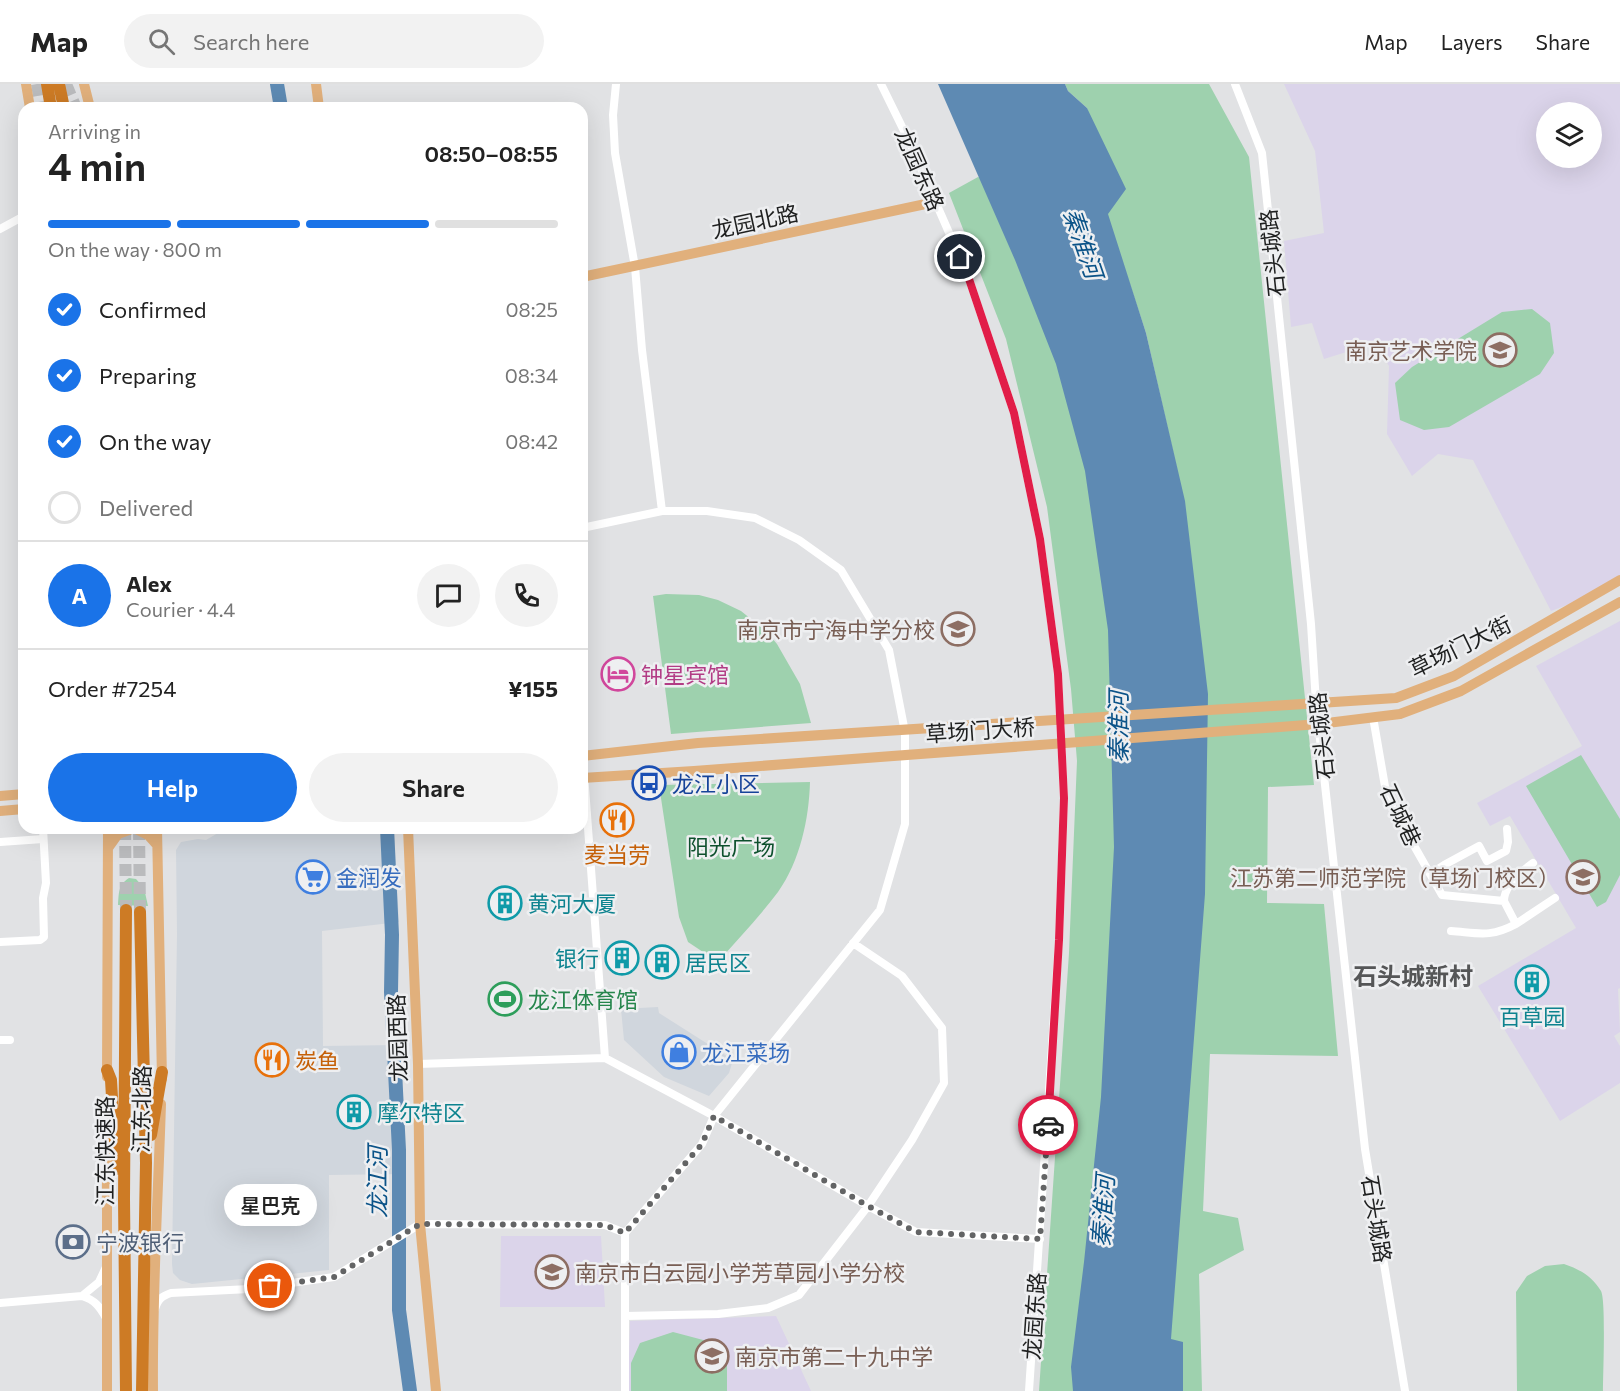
<!DOCTYPE html>
<html lang="en">
<head>
<meta charset="utf-8">
<style>
	:root { --surface:#fff; --page:#f2f2f2; --text:#222; --muted:#767676; --line:#e0e0e0; --accent:#1a73e8 }
	body { margin:0; font-family:Commissioner,"Noto Sans SC",sans-serif; background:var(--page); color:var(--text); height:100vh; display:flex; flex-direction:column; font-size:22px; white-space:nowrap }
	* { box-sizing:border-box; margin:0 }
	p { font-size:20px; color:var(--muted) }
	.icon { flex:none; width:33px; height:33px; fill:none; stroke:currentColor; stroke-width:2; stroke-linecap:round; stroke-linejoin:round }
	.map { position:relative; flex:1; overflow:hidden }
	.sheet { position:absolute; left:18px; top:18px; width:570px; height:732px; display:flex; flex-direction:column; background:var(--surface); border-radius:18px; box-shadow:0 6px 24px #0002 }
	.sheet>* { flex:none }
	.fabs { position:absolute; left:1536px; top:18px; display:grid; gap:12px }
	.fabs a { display:grid; place-items:center; width:66px; height:66px; border-radius:50%; background:var(--surface); box-shadow:0 6px 24px #0002; font-size:30px }
	.pin { position:absolute; display:grid; place-items:center; width:51px; height:51px; color:#fff; margin:-26px; border:3px solid #fff; border-radius:50%; box-shadow:0 2px 6px #0007 }
	.courier { position:absolute; display:grid; place-items:center; width:60px; height:60px; margin:-30px; border:4px solid #e11d48; border-radius:50%; background:#fff; color:#222; box-shadow:0 2px 8px #0007 }
	.bubble { position:absolute; height:42px; border-radius:21px; background:var(--surface); box-shadow:0 6px 24px #0002; font-size:20px; font-weight:600; line-height:42px; text-align:center }
	.head em { font-style:normal; font-weight:600 }
	.head div { display:flex; flex-direction:column-reverse }
	.head { display:flex; align-items:center; justify-content:space-between; height:102px; padding:0 30px }
	h1 { font-size:39px; font-weight:600; line-height:45px }
	.bar { display:grid; grid-template-columns:repeat(4,1fr); gap:9px 6px; align-content:center; height:72px; padding:0 30px }
	.bar i { height:8px; border-radius:4px; background:var(--line) }
	.bar .active { background:var(--accent) }
	.bar p { grid-column:span 4 }
	.line { display:flex; align-items:center; gap:15px; padding:0 30px; border-top:2px solid var(--line) }
	.line div { flex:1 }
	.round { display:grid; place-items:center; flex:none; width:63px; height:63px; border-radius:32px; background:var(--page) }
	ol { padding:0 30px; list-style:none }
	li { display:flex; align-items:center; gap:18px; height:66px }
	li p { margin-inline-start:auto }
	li .icon { padding:6px; border-radius:50%; background:var(--accent); color:#fff; stroke-width:4 }
	li:last-child { color:var(--muted) }
	li i { width:33px; height:33px; border:3px solid var(--line); border-radius:50% }
	.button { display:flex; gap:12px; margin-top:auto; padding:12px 30px }
	.button a { flex:1; height:69px; border-radius:36px; background:var(--accent); color:#fff; font-size:24px; font-weight:600; line-height:69px; text-align:center }
	.button a+a { background:var(--page); color:var(--text) }
	header { display:flex; align-items:center; gap:36px; box-sizing:border-box; height:84px; padding:0 30px; background:var(--surface); border-bottom:2px solid var(--line) }
	header strong { font-size:28px }
	nav { display:flex; gap:33px; margin-inline-start:auto; font-size:21px }
	.search { width:420px; height:54px; background:var(--page); display:flex; align-items:center; gap:15px; box-sizing:border-box; padding:0 21px; border-radius:33px; color:var(--muted); font-size:22px }
	.map>svg:first-child { display:block }
	.built { fill:#d0d6dd }
	.education { fill:#dbd4ea; fill-rule:evenodd }
	.green { fill:#9ed1ae; fill-rule:evenodd }
	.water { fill:#5e8ab3 }
	.lines { fill:none; stroke-linecap:round; stroke-linejoin:round }
	.river { stroke:#5e8ab3; stroke-width:14 }
	.highway-tunnel { stroke:#babbbd; stroke-width:12; stroke-dasharray:12 6; stroke-linecap:butt }
	.minor { stroke:#fff; stroke-width:8 }
	.major { stroke:#e1b07c; stroke-width:10 }
	.highway { stroke:#cd7b25; stroke-width:12 }
	.done { stroke:#636465; stroke-width:6; stroke-dasharray:0 10.8 }
	.route { stroke:#e11d48; stroke-width:8 }
	.labels { text-anchor:middle; dominant-baseline:central; stroke-width:5; stroke-linejoin:round; paint-order:stroke }
	.street-label { font-size:22px; fill:#1f2020; stroke:#eeeff1 }
	.education-label { font-size:22px; fill:#785e54; stroke:#eeeff1; text-anchor:end }
	.hotel-label { font-size:22px; fill:#b23c85; stroke:#eeeff1; text-anchor:start }
	.transit-label { font-size:22px; fill:#164399; stroke:#eeeff1; text-anchor:start }
	.park-label { font-size:22px; fill:#0d502d; stroke:#eeeff1 }
	.food-label { font-size:22px; fill:#c56008; stroke:#eeeff1 }
	.shop-label { font-size:22px; fill:#366cbe; stroke:#eeeff1; text-anchor:start }
	.culture-label { font-size:22px; fill:#0d838f; stroke:#eeeff1; text-anchor:start }
	.leisure-label { font-size:22px; fill:#27864d; stroke:#eeeff1; text-anchor:start }
	.service-label { font-size:22px; fill:#4e5e75; stroke:#eeeff1; text-anchor:start }
	.water-label { font-size:24px; font-style:italic; fill:#0b5388; stroke:#eeeff1 }
	.neighbourhood-label { font-size:24px; font-weight:bold; fill:#555657; stroke:#eeeff1 }
</style>
</head>
<body>
<header>
<strong>Map</strong>
<div class="search"><svg class="icon" aria-label="search" viewBox="0 0 24 24"><circle cx="10" cy="10" r="6"/><path d="M15 15l6 6"/></svg>Search here</div>
<nav><a>Map</a><a>Layers</a><a>Share</a></nav>
</header>
<div class="map">
<svg width="1620" height="1307" viewBox="0 0 1620 1307">
	<rect width="100%" height="100%" fill="#e1e2e4"/>
	<path class="built" d="M218,744H394L399,838L322,847L323,962L398,961L402,970L405,1090L329,1091V1186L192,1200L180,1196L173,1189L172,1180L177,850L176,766L181,758L198,755L206,756L218,749Z
		M658,923L659,929L733,976L729,989L709,1012L664,993L624,956L621,925Z"/>
	<path class="education" d="M1284,0H1620V494L1599,509L1551,527L1473,376L1438,370L1412,392L1387,350L1389,282L1375,259L1324,275L1312,239L1291,243L1284,157L1324,149L1315,67ZM1546,28H1592V74H1546Z
		M1620,537V904L1618,905L1620,948L1614,952L1620,962V999L1560,1037L1478,902L1576,844L1510,732L1490,742L1477,719L1582,662L1536,582Z
		M501,1152H601L605,1223H500Z
		M776,1232L811,1307H628L630,1237Z"/>
	<path class="green" d="M1065,0H1209L1249,73L1314,701L1268,703L1267,819L1324,820L1338,972L1210,970L1203,1127L1238,1134L1244,1166L1199,1190L1202,1307H1039L1069,869L1077,677L1071,605L1047,423L1006,255L949,109L978,93L1108,130L1087,24L1068,7ZM1112,146L1146,249L1179,394Z
		M1532,225L1550,239L1554,269L1540,290L1449,343L1424,346L1400,336L1395,299L1412,283L1502,228Z
		M666,510L699,511L718,516L741,527L766,547L777,560L800,600L811,639L671,650L653,512Z
		M1581,671L1620,735V791L1606,818L1597,823L1526,702Z
		M810,698C809,735 800,777 778,808C760,832 738,855 718,878L688,858L679,833L659,701Z
		M129,794L136,795L144,804L148,822L118,821C119,809 118,801 129,794Z
		M1564,1180C1579,1185 1592,1192 1601,1207C1606,1216 1603,1291 1603,1307H1517L1516,1208L1527,1192L1545,1182Z
		M673,1248L707,1257L727,1279V1307H631V1279L640,1259Z"/>
	<path class="water" d="M938,0H1065L1068,7L1087,24L1126,105L1108,130L1146,249L1185,417L1208,610L1205,810L1171,1255L1183,1258V1307H1073L1071,1283L1084,1178L1101,1013L1114,763L1108,546L1085,387L1056,280L1015,176Z"/>
	<g class="lines">
		<path class="river" d="M277,0L281,24
			M387,744L392,851L391,908L399,1066V1226L410,1307"/>
		<path class="highway-tunnel" d="M37,0L41,24
			M66,0L76,24
			M125,744L126,826
			M139,744L140,828"/>
		<path class="minor" d="M616,0L613,31L615,69L635,183L642,266L662,427
			M881,0L908,55L968,192L1014,329L1040,455L1058,590L1064,715L1059,856L1029,1307
			M1235,0L1262,69L1311,540L1316,619L1365,1065L1405,1307
			M0,145L24,132
			M582,444L662,427H707L755,434L799,456L841,486L889,566L905,648V740L880,826L714,1032L702,1060L625,1149V1307
			M1373,633L1387,714L1442,811L1504,817C1504,802 1522,787 1533,779
			M582,663L605,974
			M0,758L43,755
			M1430,790L1444,781L1479,762L1487,777L1506,767L1508,758L1507,745
			M1504,817L1516,840L1555,814
			M1451,847C1478,849 1490,854 1516,840
			M0,858L40,856L44,853L43,814L46,799L43,744
			M0,956H10
			M418,980L605,974L714,1032L868,1122L916,1148L1040,1155
			M82,1212L99,1198L106,1183
			M0,1219L82,1212C95,1216 100,1223 106,1234
			M155,1225C158,1215 162,1212 171,1209L249,1205L334,1193L420,1140L605,1141L625,1149
			M625,1232L718,1230L768,1224L799,1211L868,1122L912,1056L944,999L942,944L902,892L853,859"/>
		<path class="major" d="M26,0L30,24
			M84,0L90,24
			M316,0L319,24
			M582,193L935,118
			M582,672L698,659L1396,614L1454,592L1620,496
			M582,694L694,687L1319,640L1400,630L1461,607L1620,518
			M0,712L24,710
			M0,727L24,725
			M157,744L162,995
			M408,744L418,980L420,1140L436,1307
			M108,764L118,750L134,744L148,751L157,761
			M107,993L108,744
			M107,1307V1020
			M153,1307C152,1211 158,1115 161,1020"/>
		<path class="highway" d="M47,0L51,24
			M59,0L64,24
			M140,828L146,1079L142,1307
			M107,986L111,996L115,1065L119,1085
			M151,1051L162,988
			M126,1307L124,1115L126,826"/>
	</g>
	<g class="lines">
		<path class="done" d="M270,1202L334,1193L420,1140L605,1141L625,1149L702,1060L714,1032L868,1122L916,1148L1040,1155L1048,1041"/>
		<path class="route" d="M960,173L968,192L1014,329L1040,455L1058,590L1064,714L1059,856L1048,1041"/>
	</g>
	<defs>
		<g id="university-ring" transform="scale(1.725)"><circle r="9.5" fill="#eeeff1" stroke="#8d6e63" stroke-width="1.5"/><path d="M0-5L7-2L0 1L-7-2ZM-4 1L0 2.5L4 1V4Q0 6-4 4Z" fill="#8d6e63"/></g>
		<g id="school-ring" transform="scale(1.725)"><circle r="9.5" fill="#eeeff1" stroke="#8d6e63" stroke-width="1.5"/><path d="M0-5L7-2L0 1L-7-2ZM-4 1L0 2.5L4 1V4Q0 6-4 4Z" fill="#8d6e63"/></g>
		<g id="hotel-ring" transform="scale(1.725)"><circle r="9.5" fill="#eeeff1" stroke="#d1479c" stroke-width="1.5"/><path d="M-6-4.5h1.5V1H6V5H4.5V3h-9V5H-6ZM-4 0a1.8 1.8 0 1 1 3.6 0ZM.5 0V-2.5h3Q6-2.5 6 0Z" fill="#d1479c"/></g>
		<g id="bus-ring" transform="scale(1.725)"><circle r="9.5" fill="#eeeff1" stroke="#1a4fb4" stroke-width="1.5"/><path d="M-5-6H5V4H4V6H2V4H-2V6H-4V4H-5ZM-3.5-4V0h7V-4ZM-3.5 1.2v1.5H-2V1.2ZM2 1.2v1.5H3.5V1.2Z" fill="#1a4fb4"/></g>
		<g id="restaurant-ring" transform="scale(1.725)"><circle r="9.5" fill="#eeeff1" stroke="#e8710a" stroke-width="1.5"/><path d="M-5-6h1v4h1v-4h1v4h1v-4h1v5L-1.5 .5V6h-2V.5L-5-1ZM5-6V6H3V1.5H1.5Q1.5-4 5-6Z" fill="#e8710a"/></g>
		<g id="supermarket-ring" transform="scale(1.725)"><circle r="9.5" fill="#eeeff1" stroke="#3f7fe0" stroke-width="1.5"/><path d="M-6-5.5h2.5l.6 2H6L4.5 2H-2.5L-4.4-4H-6ZM-1.5 3.2a1.3 1.3 0 1 0 .1 0ZM3 3.2a1.3 1.3 0 1 0 .1 0Z" fill="#3f7fe0"/></g>
		<g id="building-ring" transform="scale(1.725)"><circle r="9.5" fill="#eeeff1" stroke="#0f9aa8" stroke-width="1.5"/><path d="M-4-6H4V6H1V3H-1V6H-4ZM-2.5-4.3h1.7v1.8h-1.7ZM.8-4.3h1.7v1.8H.8ZM-2.5-1h1.7V.8h-1.7ZM.8-1h1.7V.8H.8Z" fill="#0f9aa8"/></g>
		<g id="stadium-ring" transform="scale(1.725)"><circle r="9.5" fill="#eeeff1" stroke="#2e9e5b" stroke-width="1.5"/><path d="M0-5a6.5 5 0 1 0 0 10a6.5 5 0 1 0 0-10ZM-3.5-1.8h7v3.6h-7Z" fill="#2e9e5b"/></g>
		<g id="shop-ring" transform="scale(1.725)"><circle r="9.5" fill="#eeeff1" stroke="#3f7fe0" stroke-width="1.5"/><path d="M-5-2.5h2.3a2.7 3.5 0 0 1 5.4 0H5L5.5 6h-11ZM-1.5-2.5h3a1.5 2.3 0 0 0-3 0Z" fill="#3f7fe0"/></g>
		<g id="bank-ring" transform="scale(1.725)"><circle r="9.5" fill="#eeeff1" stroke="#5c6f8a" stroke-width="1.5"/><path d="M-6-4H6V4H-6ZM0-2.3a2.3 2.3 0 1 0 0 4.6a2.3 2.3 0 1 0 0-4.6Z" fill="#5c6f8a"/></g>
	</defs>
	<g fill-rule="evenodd">
		<use href="#university-ring" x="1500" y="266"/>
		<use href="#school-ring" x="958" y="545"/>
		<use href="#hotel-ring" x="618" y="590"/>
		<use href="#bus-ring" x="649" y="699"/>
		<use href="#restaurant-ring" x="617" y="736"/>
		<use href="#supermarket-ring" x="313" y="793"/>
		<use href="#university-ring" x="1583" y="793"/>
		<use href="#building-ring" x="505" y="819"/>
		<use href="#building-ring" x="622" y="874"/>
		<use href="#building-ring" x="662" y="878"/>
		<use href="#building-ring" x="1532" y="898"/>
		<use href="#stadium-ring" x="505" y="915"/>
		<use href="#shop-ring" x="679" y="968"/>
		<use href="#restaurant-ring" x="272" y="976"/>
		<use href="#building-ring" x="354" y="1028"/>
		<use href="#bank-ring" x="73" y="1158"/>
		<use href="#school-ring" x="552" y="1188"/>
		<use href="#school-ring" x="712" y="1272"/>
	</g>
	<g class="labels">
		<g class="street-label">
			<text transform="translate(920 85) rotate(66)">龙园东路</text>
			<text transform="translate(755 137) rotate(-12)">龙园北路</text>
			<text transform="translate(1272 169) rotate(-96)">石头城路</text>
			<text transform="translate(1460 562) rotate(-26)">草场门大街</text>
			<text transform="translate(980 646) rotate(-4)">草场门大桥</text>
			<text transform="translate(1321 652) rotate(-96)">石头城路</text>
			<text transform="translate(1401 731) rotate(65)">石城巷</text>
			<text transform="translate(397 954) rotate(-92)">龙园西路</text>
			<text transform="translate(141 1025) rotate(-89)">江东北路</text>
			<text transform="translate(104 1067) rotate(-90)">江东快速路</text>
			<text transform="translate(1377 1135) rotate(81)">石头城路</text>
			<text transform="translate(1034 1232) rotate(-86)">龙园东路</text>
		</g>
		<g class="education-label">
			<text x="1477" y="266">南京艺术学院</text>
			<text x="935" y="545">南京市宁海中学分校</text>
			<text x="1560" y="793">江苏第二师范学院（草场门校区）</text>
			<text x="575" y="1188" text-anchor="start">南京市白云园小学芳草园小学分校</text>
			<text x="735" y="1272" text-anchor="start">南京市第二十九中学</text>
		</g>
		<g class="hotel-label">
			<text x="641" y="590">钟星宾馆</text>
		</g>
		<g class="transit-label">
			<text x="672" y="699">龙江小区</text>
		</g>
		<g class="park-label">
			<text x="731" y="762">阳光广场</text>
		</g>
		<g class="food-label">
			<text x="617" y="770">麦当劳</text>
			<text x="295" y="976" text-anchor="start">炭鱼</text>
		</g>
		<g class="shop-label">
			<text x="336" y="793">金润发</text>
			<text x="702" y="968">龙江菜场</text>
		</g>
		<g class="culture-label">
			<text x="528" y="819">黄河大厦</text>
			<text x="599" y="874" text-anchor="end">银行</text>
			<text x="685" y="878">居民区</text>
			<text x="1532" y="932" text-anchor="middle">百草园</text>
			<text x="377" y="1028">摩尔特区</text>
		</g>
		<g class="leisure-label">
			<text x="528" y="915">龙江体育馆</text>
		</g>
		<g class="service-label">
			<text x="96" y="1158">宁波银行</text>
		</g>
		<g class="water-label">
			<text transform="translate(1084 159) rotate(71)">秦淮河</text>
			<text transform="translate(1117 643) rotate(-90)">秦淮河</text>
			<text transform="translate(376 1098) rotate(-90)">龙江河</text>
			<text transform="translate(1102 1127) rotate(-86)">秦淮河</text>
		</g>
		<g class="neighbourhood-label">
			<text x="1413" y="891">石头城新村</text>
		</g>
	</g>
</svg>
<div class="fabs">
<a><svg class="icon" aria-label="layers" viewBox="0 0 24 24"><path d="M12 4l9 5-9 5-9-5zM3 14l9 5 9-5"/></svg></a>
</div>
<div class="pin" style="left:270px;top:1202px;background:#ea580c"><svg class="icon" aria-label="bag" viewBox="0 0 24 24"><path d="M5 8h14l-1 12H6zM9 8a3 3 0 0 1 6 0"/></svg></div>
<div class="pin" style="left:960px;top:173px;background:#1f2937"><svg class="icon" aria-label="home" viewBox="0 0 24 24"><path d="M3 11l9-7 9 7M6 9v11h12V9"/></svg></div>
<div class="courier" style="left:1048px;top:1041px"><svg class="icon" aria-label="car" viewBox="0 0 24 24"><path d="M5 17H2v-5l4-1 3-4h7l3 4 3 1v5h-3M9 17h6M6 11h13"/><circle cx="7" cy="17" r="2"/><circle cx="17" cy="17" r="2"/></svg></div>
<div class="bubble" style="left:224px;top:1100px;width:93px">星巴克</div>
<section class="sheet">
<div class="head"><div><h1>4 min</h1><p>Arriving in</p></div><em>08:50–08:55</em></div>
<div class="bar"><i class="active"></i><i class="active"></i><i class="active"></i><i></i><p>On the way · 800 m</p></div>
<ol>
<li><svg class="icon" aria-label="check" viewBox="0 0 24 24"><path d="M5 12l5 5 9-10"/></svg>Confirmed<p>08:25</p></li>
<li><svg class="icon" aria-label="check" viewBox="0 0 24 24"><path d="M5 12l5 5 9-10"/></svg>Preparing<p>08:34</p></li>
<li><svg class="icon" aria-label="check" viewBox="0 0 24 24"><path d="M5 12l5 5 9-10"/></svg>On the way<p>08:42</p></li>
<li><i></i>Delivered</li>
</ol>
<div class="line" style="height:108px"><b class="round" style="background:var(--accent);color:#fff">A</b><div><b>Alex</b><p>Courier · 4.4</p></div><a class="round"><svg class="icon" aria-label="chat" viewBox="0 0 24 24"><path d="M4 5h16v11H9l-5 4z"/></svg></a><a class="round"><svg class="icon" aria-label="phone" viewBox="0 0 24 24"><path d="M5 4h4l2 5-3 2q2 4 5 5l2-3 5 2v4C11 20 4 13 5 4z"/></svg></a></div>
<div class="line" style="height:78px"><div>Order #7254</div><b>¥155</b></div>
<div class="button"><a>Help</a><a>Share</a></div>
</section>
</div>
</body>
</html>
